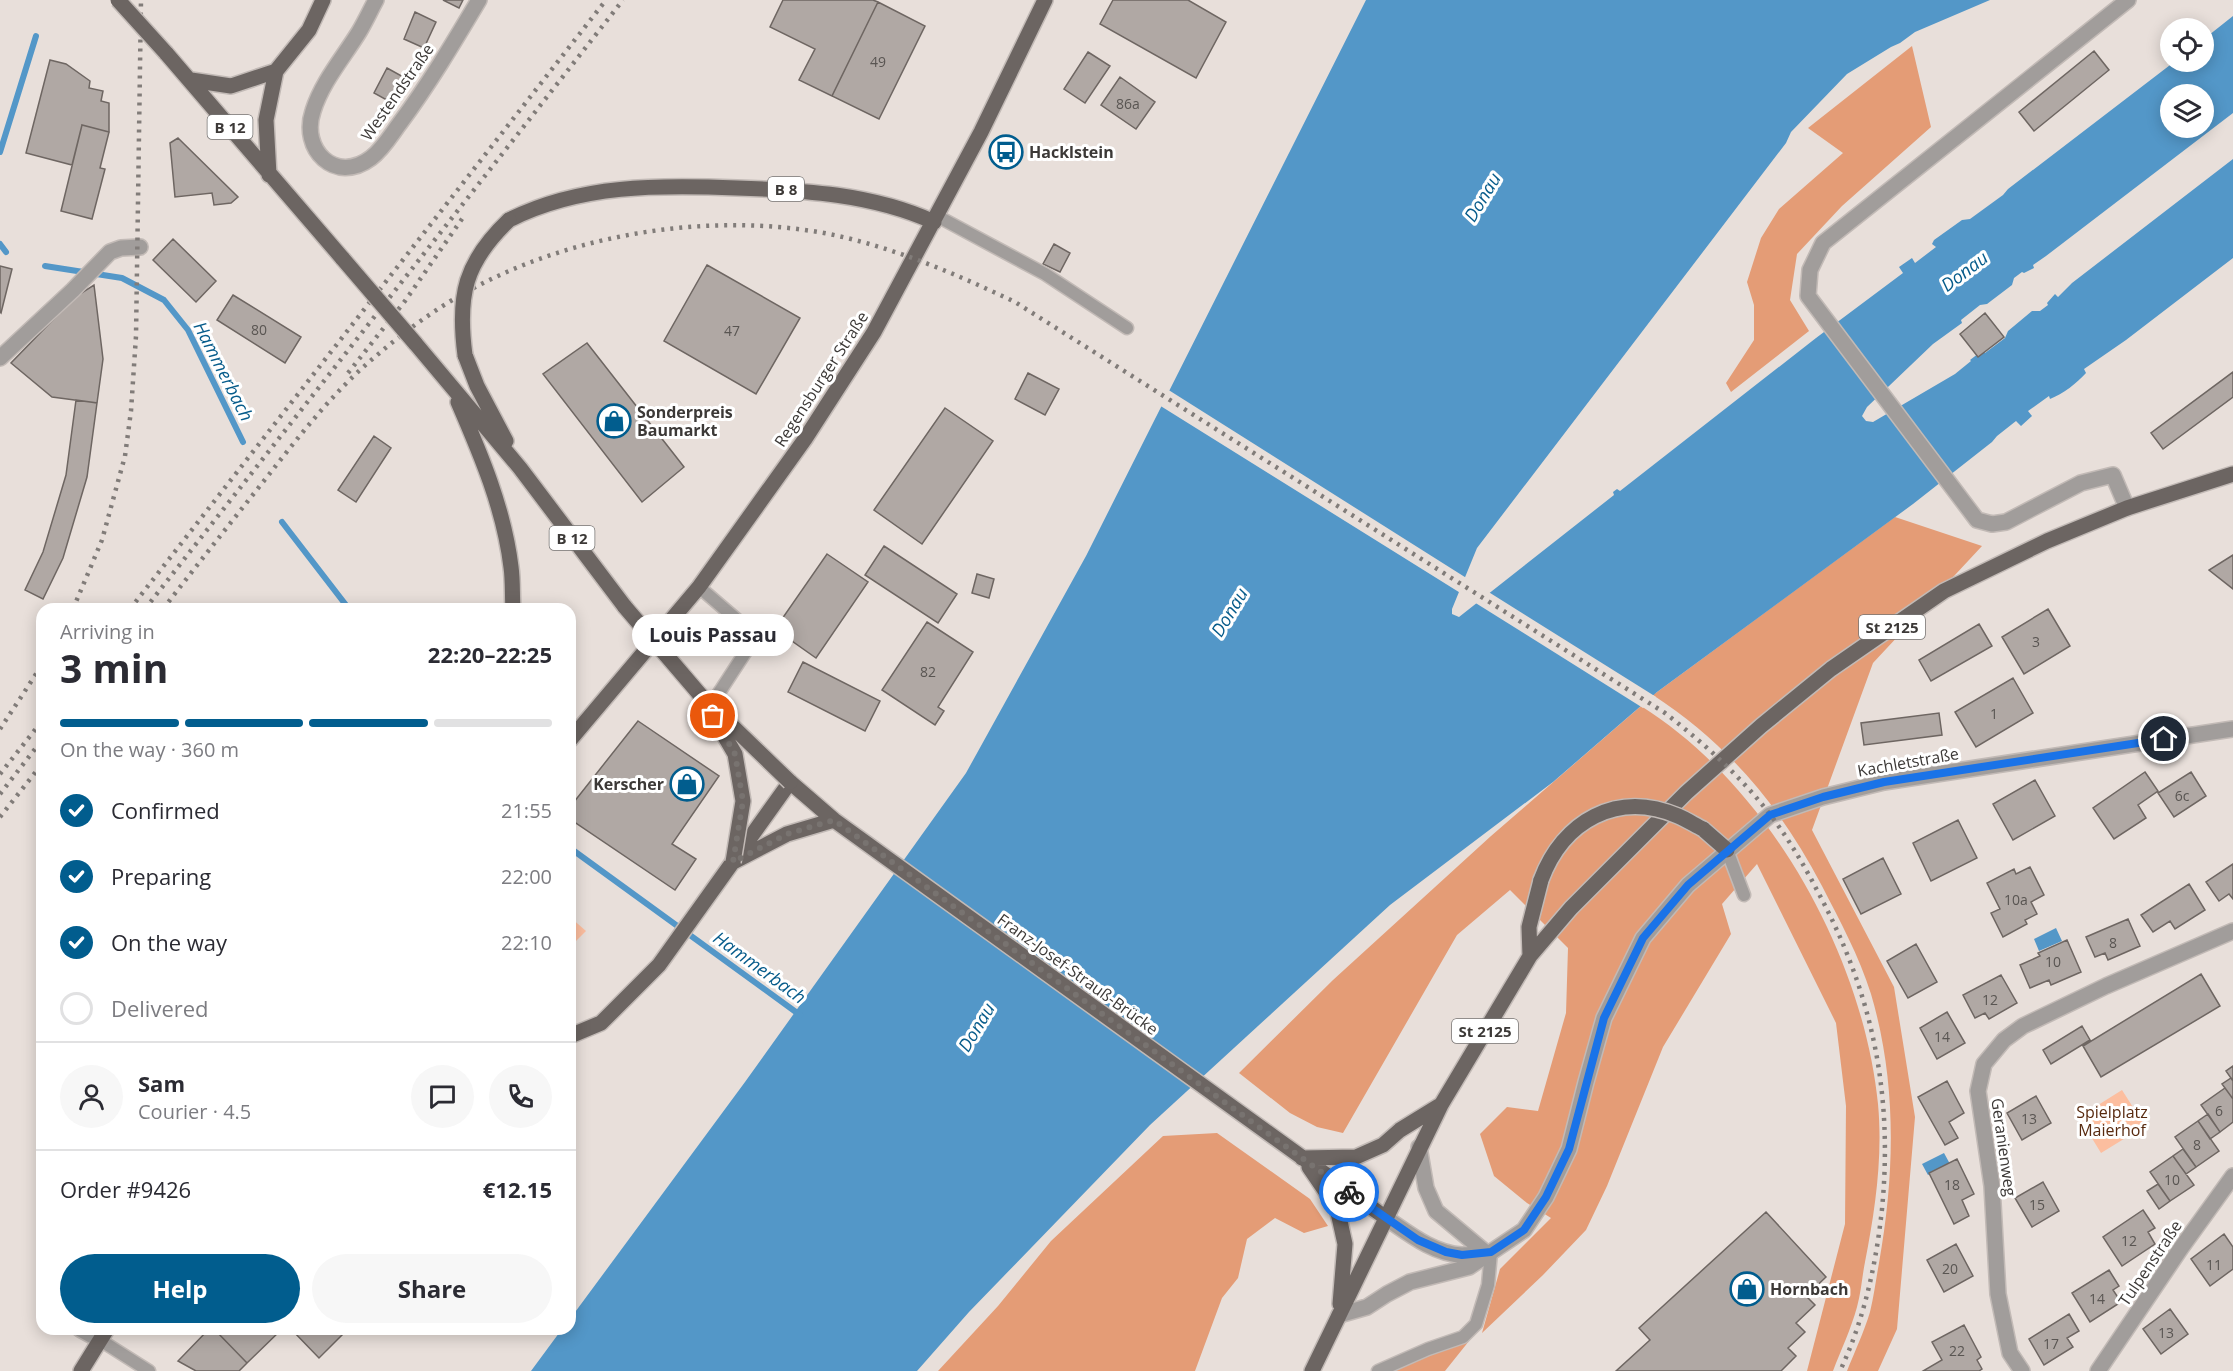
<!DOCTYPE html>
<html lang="en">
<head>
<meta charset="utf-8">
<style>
	:root { --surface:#fff; --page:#f7f7f7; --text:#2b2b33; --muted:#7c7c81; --line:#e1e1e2; --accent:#015d8e }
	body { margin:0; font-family:"Open Sans",sans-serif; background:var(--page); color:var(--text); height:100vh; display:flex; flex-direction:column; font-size:22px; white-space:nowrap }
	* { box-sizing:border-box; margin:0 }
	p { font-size:20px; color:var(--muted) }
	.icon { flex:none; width:33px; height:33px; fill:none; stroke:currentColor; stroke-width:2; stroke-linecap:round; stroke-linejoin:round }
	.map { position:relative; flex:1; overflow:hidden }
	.panel { position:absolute; left:36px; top:603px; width:540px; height:732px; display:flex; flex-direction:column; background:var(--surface); border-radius:18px; box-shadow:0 3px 15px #0003 }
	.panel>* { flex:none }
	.buttons { position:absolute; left:2160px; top:18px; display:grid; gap:12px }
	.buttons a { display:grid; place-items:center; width:54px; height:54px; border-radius:50%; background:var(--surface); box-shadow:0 3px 15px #0003; font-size:30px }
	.pin { position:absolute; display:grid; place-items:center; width:51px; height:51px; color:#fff; margin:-26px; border:3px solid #fff; border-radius:50%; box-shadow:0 2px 6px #0007 }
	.courier { position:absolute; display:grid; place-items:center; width:60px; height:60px; margin:-30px; border:4px solid #1a73e8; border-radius:50%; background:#fff; color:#222; box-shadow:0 2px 8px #0007 }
	.bubble { position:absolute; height:42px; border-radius:21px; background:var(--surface); box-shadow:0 3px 15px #0003; font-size:20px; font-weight:700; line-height:42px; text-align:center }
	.overview em { font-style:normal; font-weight:700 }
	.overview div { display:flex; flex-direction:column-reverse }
	.overview { display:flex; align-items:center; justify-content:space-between; height:102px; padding:0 24px }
	h1 { font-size:39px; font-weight:700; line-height:45px }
	.bar { display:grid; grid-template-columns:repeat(4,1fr); gap:9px 6px; align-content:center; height:72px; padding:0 24px }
	.bar i { height:8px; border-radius:4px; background:var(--line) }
	.bar .selected { background:var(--accent) }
	.bar p { grid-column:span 4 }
	.line { display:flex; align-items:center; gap:15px; padding:0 24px; border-top:2px solid var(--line) }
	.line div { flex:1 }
	.round { display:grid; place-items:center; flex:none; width:63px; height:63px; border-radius:32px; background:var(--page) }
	ol { padding:0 24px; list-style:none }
	li { display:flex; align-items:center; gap:18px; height:66px }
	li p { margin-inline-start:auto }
	li .icon { padding:6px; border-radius:50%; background:var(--accent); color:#fff; stroke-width:4 }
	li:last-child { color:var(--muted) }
	li i { width:33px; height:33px; border:3px solid var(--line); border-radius:50% }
	.cta { display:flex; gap:12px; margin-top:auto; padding:12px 24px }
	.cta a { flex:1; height:69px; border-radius:36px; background:var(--accent); color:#fff; font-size:24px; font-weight:700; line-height:69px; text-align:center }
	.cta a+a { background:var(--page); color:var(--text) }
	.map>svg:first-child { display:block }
	.green { fill:#fcbe9f }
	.forest { fill:#e49c76 }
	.water { fill:#5397c8; fill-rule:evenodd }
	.pier { fill:#e8dfda }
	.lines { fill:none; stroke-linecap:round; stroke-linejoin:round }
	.stream { stroke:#5397c8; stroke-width:6 }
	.building { fill:#b0a8a4; stroke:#6e6662; stroke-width:1.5 }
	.lane-casing { stroke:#c2bab6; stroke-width:15 }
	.street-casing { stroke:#c2bab6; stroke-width:18 }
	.primary-casing { stroke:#c2bab6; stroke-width:18 }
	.lane { stroke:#a19d9b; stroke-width:12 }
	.street { stroke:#a19d9b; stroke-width:15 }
	.primary { stroke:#6c6562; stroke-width:15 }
	.rail { stroke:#817c79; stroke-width:4.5; stroke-dasharray:3 6; stroke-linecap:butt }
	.primary-bridge-casing { stroke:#c2bab6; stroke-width:18; stroke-linecap:butt }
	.primary-bridge { stroke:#6c6562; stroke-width:15 }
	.done { stroke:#787370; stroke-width:6; stroke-dasharray:0 10.8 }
	.route { stroke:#1a73e8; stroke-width:8 }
	.labels { text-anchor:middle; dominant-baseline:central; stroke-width:6; stroke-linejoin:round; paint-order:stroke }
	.number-label { font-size:14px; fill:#595552 }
	.shield { fill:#fff; stroke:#767473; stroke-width:1.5 }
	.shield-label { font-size:15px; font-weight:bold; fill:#3c3937 }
	.street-label { font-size:16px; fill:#3c3937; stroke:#fff }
	.poi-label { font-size:16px; font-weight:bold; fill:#3c3937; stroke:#fff; text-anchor:start }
	.park-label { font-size:16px; fill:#582a0f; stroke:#fff }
	.water-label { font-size:18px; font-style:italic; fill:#075c8b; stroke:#fff }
</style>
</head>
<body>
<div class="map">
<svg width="2233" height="1371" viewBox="0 0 2233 1371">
	<rect width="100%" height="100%" fill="#e8dfda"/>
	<path class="green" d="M570,917L586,931L570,947Z
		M2122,1090L2145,1126L2101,1153L2079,1117Z"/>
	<path class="forest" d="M1912,46L1931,127L1842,206L1797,254L1790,300L1809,331L1731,392L1726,383L1754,340V305L1747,282L1761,238L1779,209L1843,153L1808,128Z
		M1895,517L1982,546L1873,663L1812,830L1894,987L1915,1117L1897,1329L1878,1371H1847C1855,1351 1864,1332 1870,1312C1874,1296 1876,1279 1879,1263C1895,1173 1897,1082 1871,994C1859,956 1840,921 1822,886C1780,806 1729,745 1653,695Z
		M1641,706C1769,786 1863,955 1878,1104C1883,1157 1875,1211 1865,1262C1862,1277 1861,1293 1857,1307C1851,1329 1841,1350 1833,1371H1807L1845,1224L1846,1106L1836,1023L1757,864L1722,904L1731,934L1663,1047L1607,1186L1586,1230L1543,1275L1482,1333L1500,1269L1551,1218L1527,1203L1494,1176L1480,1134L1507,1107L1538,1111L1566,1013L1568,948L1510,890L1457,935L1343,1133L1317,1127L1290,1113L1239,1073L1333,980L1491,836Z
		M1217,1133L1310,1199L1328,1226L1304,1233L1275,1218L1247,1239L1238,1278L1222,1298L1195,1371H938L998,1306L1051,1241L1163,1136Z
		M1469,1341L1445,1371H1389Z"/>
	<path class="water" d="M1366,0H1990L1915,32L1900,43L1891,47L1847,74L1791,132L1786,143L1477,548L1452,609V614L1459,617L1614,495L1613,492L1617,489L1620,491L1816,338L1903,273L1899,267L1912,258L1915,263L1936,247L1932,244L1934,240L1962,220L1970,219L2003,195L2008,189L2174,62H2204V39L2233,16V113L2046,256L2033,265L2034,268L2024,273L2022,272L2014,278L2012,285L1987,304L1980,305L1961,320L1962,323L1933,344L1867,407L1862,416L1866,421L1873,422L1955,374L1971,361L1970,360L1983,350L1985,353L2005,338L2008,331L2032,311H2040L2048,305L2047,303L2055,294L2058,297L2072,283L2233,159V258L2126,340L2084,369L2086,373C2077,383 2063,394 2050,399L2049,396L2028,411L2032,416L2021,426L2016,421L1997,436L1992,442L1913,504L1657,692L1553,782L1390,905L1150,1125L969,1312L917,1371H531L562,1329H570V1319L745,1082L966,773L1086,556ZM2170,94H2204V128H2170Z
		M2056,928L2062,941L2039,951L2034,939Z
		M1944,1153L1950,1164L1928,1175L1922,1164Z"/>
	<path class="pier" d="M1167,389L1468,579L1462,594L1159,405Z
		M1487,591L1653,695L1656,697L1643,708L1474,602Z"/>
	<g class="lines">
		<path class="stream" d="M0,152L36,36
			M0,244L6,252
			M45,266L122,278L164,300L188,330L243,442
			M282,522L349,609
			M570,848L800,1015"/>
	</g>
	<path class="building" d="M443,0H463L459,8Z
		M783,0H873L878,2L832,96L799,80L815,49L770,27Z
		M1113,0H1188L1226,22L1196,78L1100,24Z
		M878,2L925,26L879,119L832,96Z
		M415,12L436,22L424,48L404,39Z
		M2094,51L2109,70L2034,131L2019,112Z
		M1088,52L1110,66L1085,103L1064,89Z
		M50,60L66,64L90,81L89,88L103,91L101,101L109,103V132L82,125L72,165L26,153Z
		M387,68L407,79L394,104L374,93Z
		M1120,77L1155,102L1136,129L1101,105Z
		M82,125L109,132L100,168L105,169L92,219L61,211Z
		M178,138L238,197L231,203L214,205L212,193L175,197L170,143Z
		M173,239L216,281L196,302L153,260Z
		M1054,244L1070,253L1060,272L1043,264Z
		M707,265L800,318L756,394L664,341Z
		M0,266L12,269L1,313L0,312Z
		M94,285L103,359L97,403L52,397L11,363L75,297Z
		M233,295L301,337L285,363L217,320Z
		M1985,313L2004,337L1978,357L1960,334Z
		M587,343L684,467L642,502L543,374Z
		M2233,372V397L2163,449L2151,433Z
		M1028,373L1059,389L1045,415L1015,399Z
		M76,400L97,403L87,477L63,558L43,599L25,590L43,552L66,475Z
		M945,408L993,441L922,544L874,510Z
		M374,436L391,448L356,502L338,490Z
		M884,546L957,594L938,623L865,575Z
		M827,554L868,582L816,658L775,629Z
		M2233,555V589L2209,570Z
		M977,574L994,579L989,598L972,593Z
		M2048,609L2070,646L2024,674L2002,637Z
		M927,622L973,652L938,707L944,711L935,725L882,690Z
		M1979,624L1992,646L1931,681L1919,660Z
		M803,662L880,701L865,731L788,692Z
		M2013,678L2033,713L1976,747L1955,712Z
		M1939,713L1942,735L1864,745L1861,723Z
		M638,721L719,776L672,844L696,859L675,890L570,819V807Z
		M2145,772L2158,791L2138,805L2146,818L2114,839L2093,808Z
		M2191,772L2206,796L2174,817L2158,793Z
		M2035,780L2055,816L2013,840L1993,804Z
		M1958,820L1977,858L1931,881L1913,843Z
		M1883,858L1901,894L1861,914L1843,879Z
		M2233,864V899L2229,894L2219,901L2206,882Z
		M2030,867L2044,895L2031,902L2037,914L2025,920L2027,924L2003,937L1991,913L2000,909L1987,883L2014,869L2016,874Z
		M2189,884L2205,910L2175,929L2170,921L2153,932L2141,915Z
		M2128,919L2140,946L2108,960L2105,953L2095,957L2086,937Z
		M2067,940L2081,972L2051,985L2049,980L2030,988L2020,965L2040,956L2038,953Z
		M1916,944L1937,982L1908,998L1887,961Z
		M2201,974L2220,1006L2101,1077L2083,1046Z
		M2001,975L2017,1003L1989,1019L1985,1013L1975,1018L1963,995Z
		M1947,1012L1965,1043L1937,1059L1920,1028Z
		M2082,1026L2090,1040L2051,1064L2043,1050Z
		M2233,1066V1081L2226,1071Z
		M2231,1078L2233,1081V1099L2222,1084Z
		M1947,1081L1964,1113L1949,1122L1958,1138L1945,1145L1918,1097Z
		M2225,1088L2233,1099V1122L2220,1132L2201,1105Z
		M2036,1096L2051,1123L2022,1140L2007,1113Z
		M2208,1114L2220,1132L2210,1139L2198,1121Z
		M2198,1121L2219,1151L2196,1167L2175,1137Z
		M2183,1149L2196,1167L2186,1174L2173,1156Z
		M2173,1156L2194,1185L2170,1201L2150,1172Z
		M1957,1159L1974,1194L1962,1200L1969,1216L1954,1224L1929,1173Z
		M2043,1182L2059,1211L2032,1227L2015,1198Z
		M2158,1184L2170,1201L2159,1209L2147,1191Z
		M2143,1210L2155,1228L2148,1232L2155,1244L2122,1266L2103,1237Z
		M1766,1212L1826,1277L1806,1296L1815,1305L1796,1323L1805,1332L1788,1348L1796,1356L1781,1371H1616L1650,1340L1639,1328Z
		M2224,1234L2233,1247V1269L2210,1286L2191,1259Z
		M1956,1244L1973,1276L1944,1292L1927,1260Z
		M2109,1270L2119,1286L2113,1290L2121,1302L2090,1322L2072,1293Z
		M2170,1309L2188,1334L2161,1354L2143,1329Z
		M2069,1314L2079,1331L2067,1338L2073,1347L2044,1365L2029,1339Z
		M1964,1325L1981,1357L1977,1360L1982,1369L1979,1371H1923L1942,1360L1932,1342Z
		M209,1329H214L247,1363L239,1371H196L178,1361Z
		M214,1329H282L247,1363Z
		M291,1329H348L319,1358Z"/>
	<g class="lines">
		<g class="lane-casing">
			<path id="lane" d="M937,216L1045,274L1127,328
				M698,725L756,636L699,587
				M1727,850L1744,895
				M100,1340L149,1371
				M1378,1371L1428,1349L1463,1337L1476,1324L1488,1285L1491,1252"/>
		</g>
		<g class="street-casing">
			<path id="street" d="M376,0C370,11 365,22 359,32C343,58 322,82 313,111C300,149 335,185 371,158C383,149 391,135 400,123C429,84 454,42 479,0
				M0,358L73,290L110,252L121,248L140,247
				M2127,508L2113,475L2081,483L2006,522L1992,524L1977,520L1808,296L1810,270L1823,243L2128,0
				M1419,1147L1426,1188L1436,1211L1485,1252
				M1386,1218C1408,1233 1434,1254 1462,1255C1472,1255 1481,1252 1491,1252
				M1339,1315L1367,1307L1387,1294L1410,1282L1469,1267L1524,1230L1546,1197L1569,1149L1586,1082L1604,1018L1643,938L1688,885L1770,815L1823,797L1884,782L2233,729
				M80,1329L100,1340
				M2022,1371L2010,1353L1998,1294L1992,1186L1978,1091L1984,1064L2004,1040L2023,1026L2106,986L2233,931
				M2098,1371L2181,1248L2233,1176"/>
		</g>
		<g class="primary-casing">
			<path id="primary" d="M166,53L343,259
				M191,80L231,86L276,71
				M269,175L266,120L276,71L309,30L323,0
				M509,220C580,184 659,185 737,188C803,190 873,194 934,222
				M415,343L520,468L625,607
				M465,355L477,386L506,441
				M458,402C481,455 504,509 511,567C513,581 512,595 513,609
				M570,740L699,587L805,439L874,332L981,132L1045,0
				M1703,829L1727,850
				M735,861L787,834L834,820
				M1530,956L1529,927L1541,880
				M570,1036L601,1023L659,965L790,782L834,820L1386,1218
				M1302,1158L1356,1157L1383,1145L1400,1130L1439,1106
				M1309,1167L1337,1208L1345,1244L1340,1304
				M81,1371L107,1329
				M1312,1371L1441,1105L1530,956L1571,908L1686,793L1761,726L1831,669L1944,591L2047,541L2127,508L2233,474"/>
		</g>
		<use href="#lane" class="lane"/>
		<use href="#street" class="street"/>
		<use href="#primary" class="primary"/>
		<path class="rail" d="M348,373L405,301L464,216
			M73,609L102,540L125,456L131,411L136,336L141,0
			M130,609L606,0
			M145,609L623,0
			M163,609C197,565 232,521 267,477C300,435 335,390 376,356C404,332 435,309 468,291C572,234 707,212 824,233C891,246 954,273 1015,302L1665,713C1697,738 1728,765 1755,796C1781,826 1801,859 1819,894C1873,995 1893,1095 1882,1209C1876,1265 1864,1320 1840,1371
			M0,729L42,665
			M0,774L42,721
			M0,794L42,740
			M0,817L42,764"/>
		<g class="primary-bridge-casing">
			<path id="primary-bridge" d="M118,0L166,53
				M343,259L415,343
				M465,355C457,295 465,262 509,220
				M625,607L702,697L790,782
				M711,713L735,754L743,801L733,862
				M1541,880C1563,821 1617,790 1678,816C1687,820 1695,825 1703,829"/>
		</g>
		<use href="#primary-bridge" class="primary-bridge"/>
	</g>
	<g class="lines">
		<path class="done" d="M713,716L735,754L743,801L733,862L787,834L834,820L1349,1192"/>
		<path class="route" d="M1349,1192L1418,1240L1446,1252L1462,1255L1491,1252L1524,1230L1546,1197L1569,1149L1604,1018L1643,938L1688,885L1770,815L1823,797L1884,782L2164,739"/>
	</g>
	<defs>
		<g id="bus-ring" transform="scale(1.725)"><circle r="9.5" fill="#fff" stroke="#015d8e" stroke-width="1.5"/><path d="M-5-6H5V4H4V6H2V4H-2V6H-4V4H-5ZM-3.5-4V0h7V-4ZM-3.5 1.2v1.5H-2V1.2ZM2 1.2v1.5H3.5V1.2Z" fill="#015d8e"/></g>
		<g id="shop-ring" transform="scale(1.725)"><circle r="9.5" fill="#fff" stroke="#015d8e" stroke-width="1.5"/><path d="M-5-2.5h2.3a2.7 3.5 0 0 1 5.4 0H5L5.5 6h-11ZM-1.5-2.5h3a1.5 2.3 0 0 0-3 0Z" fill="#015d8e"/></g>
	</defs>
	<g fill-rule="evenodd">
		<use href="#bus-ring" x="1006" y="152"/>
		<use href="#shop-ring" x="614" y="421"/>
		<use href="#shop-ring" x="687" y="784"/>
		<use href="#shop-ring" x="1747" y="1289"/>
	</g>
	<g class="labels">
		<g class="number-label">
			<text x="878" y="61">49</text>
			<text x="1128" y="103">86a</text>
			<text x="259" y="329">80</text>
			<text x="732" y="330">47</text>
			<text x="2036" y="641">3</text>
			<text x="928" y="671">82</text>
			<text x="1994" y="713">1</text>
			<text x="2182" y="795">6c</text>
			<text x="2016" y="899">10a</text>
			<text x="2113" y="942">8</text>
			<text x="2053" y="961">10</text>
			<text x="1990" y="999">12</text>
			<text x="1942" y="1036">14</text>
			<text x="2219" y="1110">6</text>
			<text x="2029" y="1118">13</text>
			<text x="2197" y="1144">8</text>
			<text x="2172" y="1179">10</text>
			<text x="1952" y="1184">18</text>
			<text x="2037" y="1204">15</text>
			<text x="2129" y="1240">12</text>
			<text x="2214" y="1264">11</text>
			<text x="1950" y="1268">20</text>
			<text x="2097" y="1298">14</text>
			<text x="2166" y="1332">13</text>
			<text x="2051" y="1343">17</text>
			<text x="1957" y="1350">22</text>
		</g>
		<g class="shield">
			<rect x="207.5" y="115" width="45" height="24" rx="4.5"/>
			<rect x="768" y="177" width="36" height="24" rx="4.5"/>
			<rect x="549.5" y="526" width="45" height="24" rx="4.5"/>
			<rect x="1859" y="615" width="66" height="24" rx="4.5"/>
			<rect x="1452" y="1019" width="66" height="24" rx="4.5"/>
		</g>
		<g class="shield-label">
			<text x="230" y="127">B 12</text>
			<text x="786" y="189">B 8</text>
			<text x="572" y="538">B 12</text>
			<text x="1892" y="627">St 2125</text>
			<text x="1485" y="1031">St 2125</text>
		</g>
		<g class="street-label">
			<text transform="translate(397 92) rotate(-55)">Westendstraße</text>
			<text transform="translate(821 379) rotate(-57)">Regensburger Straße</text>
			<text transform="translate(1908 762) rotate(-10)">Kachletstraße</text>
			<text transform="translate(1078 974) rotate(36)">Franz-Josef-Strauß-Brücke</text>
			<text transform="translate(2004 1147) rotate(82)">Geranienweg</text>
			<text transform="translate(2150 1263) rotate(-56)">Tulpenstraße</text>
		</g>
		<g class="poi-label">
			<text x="1029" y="152">Hacklstein</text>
			<text x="637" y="412">Sonderpreis<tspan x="637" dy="18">Baumarkt</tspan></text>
			<text x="664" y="784" text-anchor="end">Kerscher</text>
			<text x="1770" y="1289">Hornbach</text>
		</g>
		<g class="park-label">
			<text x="2112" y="1112">Spielplatz<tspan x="2112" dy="18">Maierhof</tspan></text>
		</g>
		<g class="water-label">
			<text transform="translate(1482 197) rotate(-59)">Donau</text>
			<text transform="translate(1964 271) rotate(-37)">Donau</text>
			<text transform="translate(224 371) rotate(63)">Hammerbach</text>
			<text transform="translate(1229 612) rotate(-59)">Donau</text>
			<text transform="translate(760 967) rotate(36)">Hammerbach</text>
			<text transform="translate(976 1027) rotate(-59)">Donau</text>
		</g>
	</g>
</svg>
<div class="buttons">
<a><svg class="icon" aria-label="locate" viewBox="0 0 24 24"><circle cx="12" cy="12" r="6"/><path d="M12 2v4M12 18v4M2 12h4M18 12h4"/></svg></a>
<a><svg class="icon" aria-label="layers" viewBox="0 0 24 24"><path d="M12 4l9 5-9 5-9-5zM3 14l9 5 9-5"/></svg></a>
</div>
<div class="pin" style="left:713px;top:716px;background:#ea580c"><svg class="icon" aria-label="bag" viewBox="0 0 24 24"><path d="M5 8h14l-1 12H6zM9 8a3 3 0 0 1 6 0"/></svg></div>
<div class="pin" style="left:2164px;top:739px;background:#1f2937"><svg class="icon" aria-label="home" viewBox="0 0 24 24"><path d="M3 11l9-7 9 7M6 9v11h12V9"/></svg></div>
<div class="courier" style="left:1349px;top:1192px"><svg class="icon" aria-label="bike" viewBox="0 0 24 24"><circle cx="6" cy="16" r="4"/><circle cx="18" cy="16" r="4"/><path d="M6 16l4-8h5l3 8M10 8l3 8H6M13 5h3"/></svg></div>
<div class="bubble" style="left:632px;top:614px;width:162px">Louis Passau</div>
<section class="panel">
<div class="overview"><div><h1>3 min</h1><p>Arriving in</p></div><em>22:20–22:25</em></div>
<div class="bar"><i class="selected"></i><i class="selected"></i><i class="selected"></i><i></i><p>On the way · 360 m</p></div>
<ol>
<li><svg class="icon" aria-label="check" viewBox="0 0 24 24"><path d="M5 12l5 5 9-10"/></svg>Confirmed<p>21:55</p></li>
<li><svg class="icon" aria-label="check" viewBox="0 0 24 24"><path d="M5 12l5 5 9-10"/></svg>Preparing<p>22:00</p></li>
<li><svg class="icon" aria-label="check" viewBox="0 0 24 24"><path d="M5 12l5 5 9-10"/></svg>On the way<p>22:10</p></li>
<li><i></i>Delivered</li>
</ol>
<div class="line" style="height:108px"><a class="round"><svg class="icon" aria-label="person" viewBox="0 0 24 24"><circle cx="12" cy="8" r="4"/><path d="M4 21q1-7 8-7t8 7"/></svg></a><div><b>Sam</b><p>Courier · 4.5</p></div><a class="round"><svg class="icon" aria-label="chat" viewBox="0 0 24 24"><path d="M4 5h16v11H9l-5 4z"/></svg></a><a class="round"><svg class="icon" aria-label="phone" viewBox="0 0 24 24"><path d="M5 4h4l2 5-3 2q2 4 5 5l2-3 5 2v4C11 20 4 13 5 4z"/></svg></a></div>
<div class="line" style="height:78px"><div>Order #9426</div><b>€12.15</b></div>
<div class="cta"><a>Help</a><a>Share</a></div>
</section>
</div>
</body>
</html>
